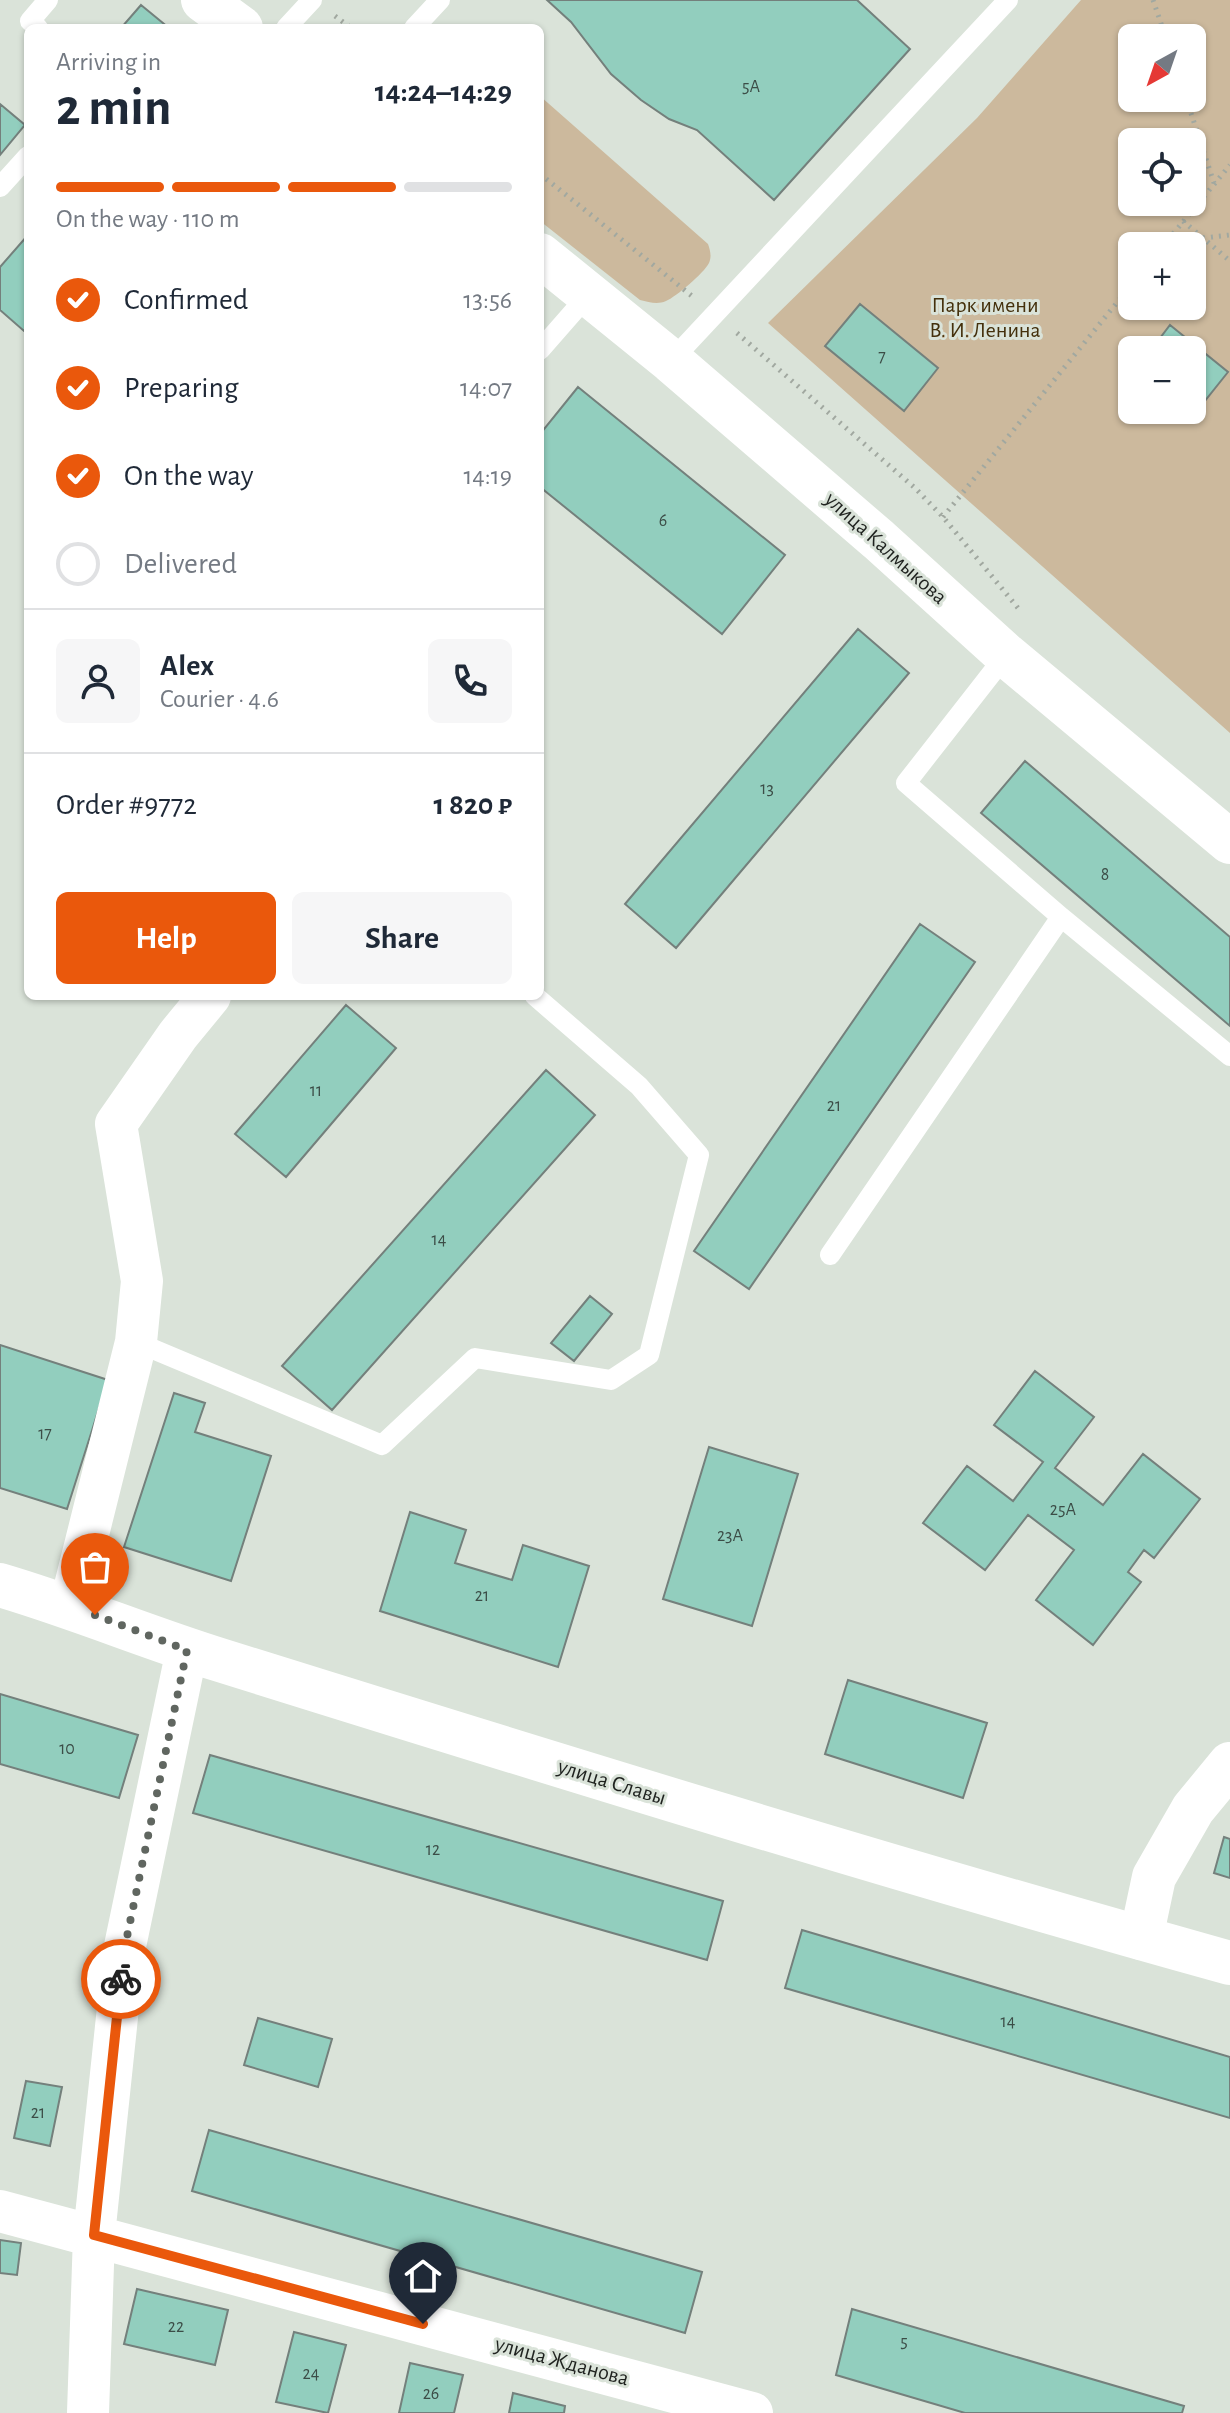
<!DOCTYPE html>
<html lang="en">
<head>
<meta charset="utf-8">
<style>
	:root { --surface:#fff; --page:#f6f6f7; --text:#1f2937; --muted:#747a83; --line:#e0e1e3; --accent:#ea580c }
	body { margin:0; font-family:"Alegreya Sans",sans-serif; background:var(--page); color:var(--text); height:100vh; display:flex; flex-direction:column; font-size:30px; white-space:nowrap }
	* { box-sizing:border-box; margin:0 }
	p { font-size:26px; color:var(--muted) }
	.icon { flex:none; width:44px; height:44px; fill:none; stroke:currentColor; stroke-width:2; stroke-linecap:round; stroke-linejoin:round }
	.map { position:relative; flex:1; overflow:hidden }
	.side { position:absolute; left:24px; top:24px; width:520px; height:976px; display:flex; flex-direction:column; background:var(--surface); border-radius:12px; box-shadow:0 2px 6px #0004 }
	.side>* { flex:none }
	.needle { width:52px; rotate:220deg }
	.buttons { position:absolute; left:1118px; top:24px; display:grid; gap:16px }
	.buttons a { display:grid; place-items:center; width:88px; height:88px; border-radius:12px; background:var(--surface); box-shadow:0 2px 6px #0004; font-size:40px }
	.pin { position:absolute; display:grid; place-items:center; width:68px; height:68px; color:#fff; margin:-82px -34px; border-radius:50% 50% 50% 0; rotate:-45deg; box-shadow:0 0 8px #0007 }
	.pin .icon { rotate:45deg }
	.courier { position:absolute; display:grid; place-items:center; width:80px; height:80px; margin:-40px; border:6px solid #ea580c; border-radius:50%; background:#fff; color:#222; box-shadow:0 2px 10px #0007 }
	.head em { font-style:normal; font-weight:600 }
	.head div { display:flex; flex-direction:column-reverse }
	.head { display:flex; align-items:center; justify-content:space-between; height:136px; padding:0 32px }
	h1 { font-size:52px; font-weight:600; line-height:60px }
	.bar { display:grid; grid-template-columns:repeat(4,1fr); gap:12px 8px; align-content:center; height:96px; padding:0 32px }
	.bar i { height:10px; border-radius:6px; background:var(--line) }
	.bar .active { background:var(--accent) }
	.bar p { grid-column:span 4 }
	.line { display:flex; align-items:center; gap:20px; padding:0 32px; border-top:2px solid var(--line) }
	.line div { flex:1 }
	.round { display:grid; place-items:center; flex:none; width:84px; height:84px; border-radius:12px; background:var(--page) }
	ol { padding:0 32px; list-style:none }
	li { display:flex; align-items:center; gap:24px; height:88px }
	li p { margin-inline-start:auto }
	li .icon { padding:8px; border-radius:50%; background:var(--accent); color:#fff; stroke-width:4 }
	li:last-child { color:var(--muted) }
	li i { width:44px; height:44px; border:4px solid var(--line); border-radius:50% }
	.cta { display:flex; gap:16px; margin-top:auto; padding:16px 32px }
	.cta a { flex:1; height:92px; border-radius:12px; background:var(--accent); color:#fff; font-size:32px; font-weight:600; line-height:92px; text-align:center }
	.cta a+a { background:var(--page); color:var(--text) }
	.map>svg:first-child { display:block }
	.green { fill:#ccb99d; fill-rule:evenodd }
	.building { fill:#92cebe; stroke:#74807c; stroke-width:2 }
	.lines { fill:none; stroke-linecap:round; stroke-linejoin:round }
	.path { stroke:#a1a8a0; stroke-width:5; stroke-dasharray:2 6; stroke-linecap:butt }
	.service { stroke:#fff; stroke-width:20 }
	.minor { stroke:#fff; stroke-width:42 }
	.tertiary { stroke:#fff; stroke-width:44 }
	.primary { stroke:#fff; stroke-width:44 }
	.done { stroke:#606660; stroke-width:8; stroke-dasharray:0 14.4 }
	.route { stroke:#ea580c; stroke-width:10 }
	.labels { text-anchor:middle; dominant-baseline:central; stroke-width:6; stroke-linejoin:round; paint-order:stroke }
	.number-label { font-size:18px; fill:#3c4d47 }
	.park-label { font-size:22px; fill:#44300c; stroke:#dae3d9 }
	.street-label { font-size:22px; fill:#1f221f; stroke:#dae3d9 }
</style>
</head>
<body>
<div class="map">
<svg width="1230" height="2413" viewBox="0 0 1230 2413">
	<rect width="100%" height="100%" fill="#dae3d9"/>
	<path class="green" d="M1081,0H1230V733L768,323L977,118ZM1132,38H1192V98H1132ZM1132,142H1192V202H1132ZM1132,246H1192V306H1132ZM1132,350H1192V410H1132Z
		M540,96L708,244C710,250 712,256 709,263C704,273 676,297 666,301C657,305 649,302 640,300L540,221Z"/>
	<path class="building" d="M547,0H857L910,49L774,200L697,130L669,119L641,100L611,74L571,22Z
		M141,5L169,28H121Z
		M0,104L25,125L0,155Z
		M28,235V327L24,331L0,310V267Z
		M860,304L938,368L904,411L825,346Z
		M1170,325L1228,372L1204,402L1192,392V350H1151Z
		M578,387L785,555L722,634L540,487V434Z
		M858,629L909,673L676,948L625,904Z
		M1025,761L1230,937V1026L981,813Z
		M920,924L975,962L749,1289L694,1251Z
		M346,1005L396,1048L286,1177L235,1134Z
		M546,1070L595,1115L332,1410L282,1366Z
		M590,1296L612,1314L574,1361L551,1343Z
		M0,1345L108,1380L67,1509L0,1488Z
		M1035,1371L1094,1417L1055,1468L1103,1505L1143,1454L1200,1499L1154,1558L1144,1550L1128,1572L1141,1582L1093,1645L1036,1600L1074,1550L1028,1515L985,1570L923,1523L967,1466L1013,1501L1043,1462L994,1425Z
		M174,1393L205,1403L195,1432L271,1456L231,1581L124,1547Z
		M709,1447L798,1474L752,1626L663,1599Z
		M410,1512L466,1530L455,1563L512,1580L523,1545L589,1566L558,1667L380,1611Z
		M848,1680L987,1723L963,1798L825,1754Z
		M0,1694L138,1735L119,1798L0,1764Z
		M210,1755L723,1901L707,1960L193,1813Z
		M1224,1837L1230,1839V1878L1214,1873Z
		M802,1930L1230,2057V2118L785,1988Z
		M258,2018L332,2039L318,2087L244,2065Z
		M26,2081L62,2087L50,2146L14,2138Z
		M209,2130L702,2272L685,2333L192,2191Z
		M0,2240L21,2243L17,2275L0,2273Z
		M137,2289L228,2310L215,2365L124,2344Z
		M852,2309L1184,2406L1182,2413H965L836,2375Z
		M294,2332L346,2345L328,2413L276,2402Z
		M410,2363L463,2375L454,2413H399Z
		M513,2393L565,2406L564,2413H509Z"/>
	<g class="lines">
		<path class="path" d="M1153,0L1166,38
			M335,16L351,28
			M1186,98L1214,183
			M540,174L692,296
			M1183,221L1230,261
			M1203,238L1230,235
			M1163,246L1230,165
			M737,333L915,488L943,517L1018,608
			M943,517L1132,284"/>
		<path class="service" d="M38,28L30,21L48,0
			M286,28L312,0
			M414,28L440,0
			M0,187L28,156
			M540,350L589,294
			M671,361L1008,0
			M1006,655L906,783L1061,917L1230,1056
			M830,1255L1061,917
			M136,1342L382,1445L475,1358L611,1380L649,1355L699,1155L639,1086L535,996"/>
		<path class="minor" d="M70,1606L136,1342L142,1281L116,1124L178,1035L210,996
			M0,2211L752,2413
			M88,2413L94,2235L124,1951L187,1650"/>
		<path class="tertiary" d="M203,0L241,28
			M540,255L671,361L879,540L1006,655L1230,842
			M1141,1938L1154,1877L1193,1809L1230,1764"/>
		<path class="primary" d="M0,1585C75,1607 146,1637 220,1660C556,1765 891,1869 1230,1963"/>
	</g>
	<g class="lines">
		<path class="done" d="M95,1615L187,1650L124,1951L121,1979"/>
		<path class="route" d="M121,1979L94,2235L423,2324"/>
	</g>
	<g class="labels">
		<g class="number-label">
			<text x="751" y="87">5А</text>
			<text x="882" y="357">7</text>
			<text x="663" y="521">6</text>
			<text x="767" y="789">13</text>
			<text x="1105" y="875">8</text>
			<text x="316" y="1091">11</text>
			<text x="834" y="1106">21</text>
			<text x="439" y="1240">14</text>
			<text x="45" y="1434">17</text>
			<text x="1063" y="1510">25А</text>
			<text x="730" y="1536">23А</text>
			<text x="482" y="1596">21</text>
			<text x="67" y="1749">10</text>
			<text x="433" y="1850">12</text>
			<text x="1008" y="2022">14</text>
			<text x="38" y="2113">21</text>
			<text x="176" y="2327">22</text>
			<text x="904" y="2342">5</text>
			<text x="311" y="2374">24</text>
			<text x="431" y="2394">26</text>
		</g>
		<g class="park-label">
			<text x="985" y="305">Парк имени<tspan x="985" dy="25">В. И. Ленина</tspan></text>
		</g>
		<g class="street-label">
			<text transform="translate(886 548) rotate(42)">улица Калмыкова</text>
			<text transform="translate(612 1782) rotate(17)">улица Славы</text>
			<text transform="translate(562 2361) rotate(15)">улица Жданова</text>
		</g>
	</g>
</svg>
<div class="buttons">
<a><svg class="needle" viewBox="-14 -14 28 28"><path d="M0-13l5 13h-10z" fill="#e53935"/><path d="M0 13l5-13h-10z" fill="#747a83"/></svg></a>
<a><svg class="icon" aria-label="locate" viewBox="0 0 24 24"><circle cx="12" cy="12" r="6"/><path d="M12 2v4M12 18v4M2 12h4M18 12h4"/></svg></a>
<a>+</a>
<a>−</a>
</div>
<div class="pin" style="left:95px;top:1615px;background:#ea580c"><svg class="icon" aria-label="bag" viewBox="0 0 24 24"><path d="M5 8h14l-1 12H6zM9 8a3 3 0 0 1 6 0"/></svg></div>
<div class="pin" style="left:423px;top:2324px;background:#1f2937"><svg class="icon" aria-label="home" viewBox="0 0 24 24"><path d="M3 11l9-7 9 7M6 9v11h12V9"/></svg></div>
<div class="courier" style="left:121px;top:1979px"><svg class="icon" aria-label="bike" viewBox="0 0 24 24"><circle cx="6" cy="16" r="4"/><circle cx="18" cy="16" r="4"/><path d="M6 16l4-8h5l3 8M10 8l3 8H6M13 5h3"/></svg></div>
<section class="side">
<div class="head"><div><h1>2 min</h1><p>Arriving in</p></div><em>14:24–14:29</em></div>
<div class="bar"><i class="active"></i><i class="active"></i><i class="active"></i><i></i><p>On the way · 110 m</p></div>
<ol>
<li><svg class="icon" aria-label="check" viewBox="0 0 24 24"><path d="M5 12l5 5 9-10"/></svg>Confirmed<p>13:56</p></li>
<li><svg class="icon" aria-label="check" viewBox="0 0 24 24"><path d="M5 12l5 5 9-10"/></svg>Preparing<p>14:07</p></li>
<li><svg class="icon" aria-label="check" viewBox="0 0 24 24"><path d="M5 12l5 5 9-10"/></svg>On the way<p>14:19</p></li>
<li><i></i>Delivered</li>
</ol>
<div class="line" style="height:144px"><a class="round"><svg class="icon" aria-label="person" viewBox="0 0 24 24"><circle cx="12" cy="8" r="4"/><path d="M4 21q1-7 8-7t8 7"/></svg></a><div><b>Alex</b><p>Courier · 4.6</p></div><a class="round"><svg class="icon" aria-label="phone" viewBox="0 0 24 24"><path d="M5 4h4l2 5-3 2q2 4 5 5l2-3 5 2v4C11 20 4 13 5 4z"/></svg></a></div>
<div class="line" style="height:104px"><div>Order #9772</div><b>1 820 ₽</b></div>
<div class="cta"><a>Help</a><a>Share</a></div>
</section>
</div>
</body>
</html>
